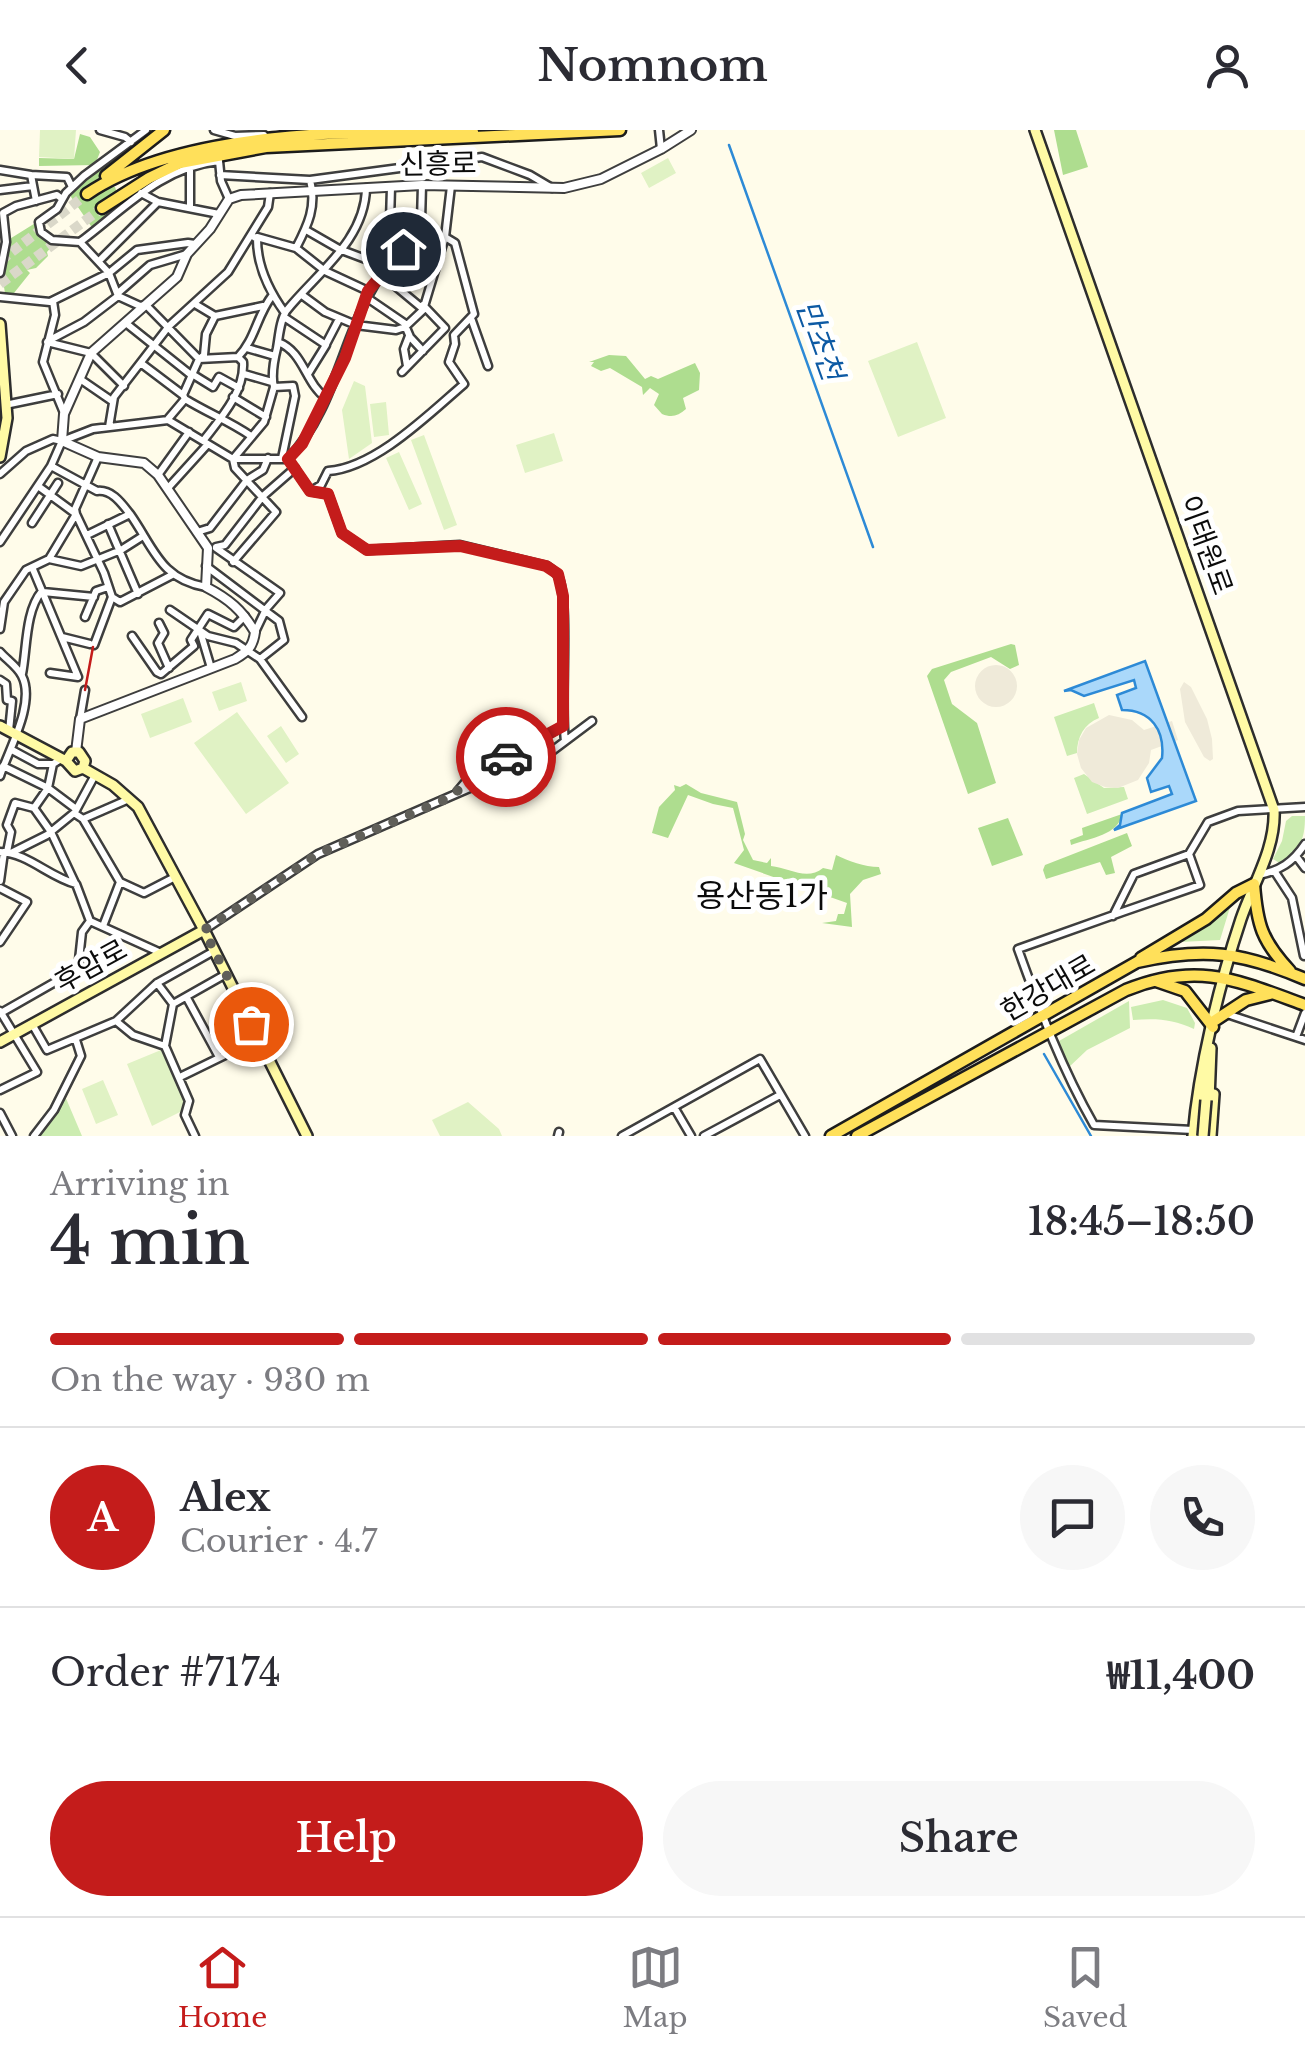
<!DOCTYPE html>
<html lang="en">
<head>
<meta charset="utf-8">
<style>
	:root { --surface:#fff; --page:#f7f7f7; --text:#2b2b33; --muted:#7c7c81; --line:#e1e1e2; --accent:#c41c1b }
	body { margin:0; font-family:"Libre Baskerville","Noto Sans KR",serif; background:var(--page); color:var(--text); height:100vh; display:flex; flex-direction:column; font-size:38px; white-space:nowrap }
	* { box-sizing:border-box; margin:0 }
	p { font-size:32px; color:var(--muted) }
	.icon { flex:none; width:55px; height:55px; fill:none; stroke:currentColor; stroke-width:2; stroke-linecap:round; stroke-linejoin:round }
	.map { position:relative; height:1006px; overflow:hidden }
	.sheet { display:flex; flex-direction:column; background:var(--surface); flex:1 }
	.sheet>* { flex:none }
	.pin { position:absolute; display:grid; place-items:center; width:85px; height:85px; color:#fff; margin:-42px; border:5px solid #fff; border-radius:50%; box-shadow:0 2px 10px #0007 }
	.courier { position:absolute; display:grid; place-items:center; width:100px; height:100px; margin:-50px; border:8px solid #c41c1b; border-radius:50%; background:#fff; color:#222; box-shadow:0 2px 12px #0007 }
	.headline em { font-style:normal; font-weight:600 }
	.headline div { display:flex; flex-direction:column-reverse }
	.headline { display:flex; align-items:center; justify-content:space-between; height:170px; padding:0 50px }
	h1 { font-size:65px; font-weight:600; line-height:75px }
	.bar { display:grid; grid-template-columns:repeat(4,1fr); gap:15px 10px; align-content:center; height:120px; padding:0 50px }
	.bar i { height:12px; border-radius:8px; background:var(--line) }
	.bar .selected { background:var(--accent) }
	.bar p { grid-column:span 4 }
	.line { display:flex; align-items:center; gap:25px; padding:0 50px; border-top:2px solid var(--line) }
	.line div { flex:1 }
	.round { display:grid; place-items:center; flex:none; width:105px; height:105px; border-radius:52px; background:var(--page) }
	.primary-button { display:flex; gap:20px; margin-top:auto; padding:20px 50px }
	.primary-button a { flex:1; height:115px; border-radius:60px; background:var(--accent); color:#fff; font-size:40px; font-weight:600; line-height:115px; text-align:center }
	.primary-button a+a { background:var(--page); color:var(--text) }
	header { display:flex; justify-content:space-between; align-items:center; height:130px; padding:0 50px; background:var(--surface); font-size:45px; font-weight:600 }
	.dock { display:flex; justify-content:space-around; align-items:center; height:140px; border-top:2px solid var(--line); background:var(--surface); font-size:28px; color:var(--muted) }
	.dock a { display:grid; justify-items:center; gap:5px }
	.dock .selected { color:var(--accent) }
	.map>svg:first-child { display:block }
	.green { fill:#ccecb1 }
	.forest { fill:#aedd8f }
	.pitch { fill:#e0f2c4 }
	.plaza { fill:#efead9 }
	.water { fill:#aad8fa; stroke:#2d8ad6; stroke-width:2.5 }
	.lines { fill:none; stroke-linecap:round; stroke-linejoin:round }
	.stream { stroke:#2d8ad6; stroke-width:2.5 }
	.primary-tunnel { stroke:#dad8c9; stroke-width:10; stroke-dasharray:10 5; stroke-linecap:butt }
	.minor-casing { stroke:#3e3e3e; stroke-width:11 }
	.tertiary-casing { stroke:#3e3e3e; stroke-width:12 }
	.secondary-casing { stroke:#2d2d2d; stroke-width:14 }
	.primary-casing { stroke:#1c1c1c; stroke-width:15 }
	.minor { stroke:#fff; stroke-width:6 }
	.tertiary { stroke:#fff; stroke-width:8 }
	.secondary { stroke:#fffaa5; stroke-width:9 }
	.primary { stroke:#ffe05a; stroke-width:10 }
	.rail { stroke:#c41c1b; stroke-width:2.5 }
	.secondary-bridge-casing { stroke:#2d2d2d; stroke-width:14; stroke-linecap:butt }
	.secondary-bridge { stroke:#fffaa5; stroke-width:9 }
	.done { stroke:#605f59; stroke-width:10; stroke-dasharray:0 18 }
	.route { stroke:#c41c1b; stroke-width:12 }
	.labels { text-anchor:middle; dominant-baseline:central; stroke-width:10; stroke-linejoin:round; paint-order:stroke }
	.street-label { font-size:28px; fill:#0b0b0b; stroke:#fff }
	.water-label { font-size:30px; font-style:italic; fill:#0d5aa4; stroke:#fff }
	.quarter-label { font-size:32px; fill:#0b0b0b; stroke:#fff }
</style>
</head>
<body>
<header><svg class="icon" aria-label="back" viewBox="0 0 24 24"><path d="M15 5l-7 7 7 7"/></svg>Nomnom<svg class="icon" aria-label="person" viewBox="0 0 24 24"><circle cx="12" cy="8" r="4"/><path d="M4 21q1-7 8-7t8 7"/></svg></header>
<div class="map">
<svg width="1305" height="1006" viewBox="0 0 1305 1006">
	<rect width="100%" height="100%" fill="#fffcea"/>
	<path class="green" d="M1094,573L1099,588C1084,594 1077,607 1077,623L1067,626L1054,587Z
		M1084,644L1104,658L1124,657L1128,669L1087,684L1074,648Z
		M1292,686H1305C1305,710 1300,720 1281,734L1273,729L1282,711L1286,691Z
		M1231,774L1220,810L1180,812L1183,807Z
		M1163,870L1187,878L1195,893L1194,899C1173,889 1156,888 1133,890L1131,877Z
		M1129,871L1130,898L1087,920L1068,938L1059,911Z
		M65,966L82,1006H37Z"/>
	<path class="forest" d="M151,0H159L81,62L89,70L109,57H115L117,63L98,76L104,85L129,63L165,45L93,99L69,64Z
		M1054,0H1076L1088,37L1063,45Z
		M80,4L90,7L100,22L95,35L39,36V28L74,29Z
		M37,92C36,105 41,111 53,115L47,122L48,126L36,138L27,140L30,143L14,163H5L3,151L8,110Z
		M609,225L626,226L645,249L651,246L658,249L695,233L700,243L699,260L683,268L686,279C678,286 672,288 662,284L654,275L659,264L650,258L643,265L642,257L610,238L601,241L591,236L594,232H589Z
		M1011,514L1015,515L1019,535L1010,539L991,527L951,542L944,550L952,574L977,593L996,653L968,664L927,546L932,539Z
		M686,654L701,663L737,672L745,704L743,710L753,730L767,733L771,728V736C789,738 807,751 823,738L832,740L836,725C849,731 864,737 879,737L881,744L863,750L850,764L852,797L822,793L836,791L838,784H844L847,773L734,733L744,720L733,678L713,674L688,665L668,708L652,703L659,677L675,660L674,655L680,657Z
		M1122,684C1119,705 1090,708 1071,715L1070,710L1083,705L1082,698Z
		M1008,688L1023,725L992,736L978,698Z
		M1127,703L1132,716L1111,727L1115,743L1106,745L1100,732L1046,749L1043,740L1045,735Z"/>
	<path class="pitch" d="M40,0H76L74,29L39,27Z
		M668,28L676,43L649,58L641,43Z
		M917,212L946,288L898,307L868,231Z
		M354,251L365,256L372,313L349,329L342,280Z
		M386,272L389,305L374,307L370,274Z
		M554,303L563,331L525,343L516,315Z
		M424,305L457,395L444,400L411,310Z
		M399,322L422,374L409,380L386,328Z
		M241,552L247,571L219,581L212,562Z
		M183,568L192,592L150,608L141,584Z
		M237,582L289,653L246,684L194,613Z
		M281,596L299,624L286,633L267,606Z
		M161,920L185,972L182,981L152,996L127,934Z
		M103,950L118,985L96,994L82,959Z
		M468,972L499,999L502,1006H440L432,990Z"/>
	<path class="plaza" d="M975 556a21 21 0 1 1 42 0a21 21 0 1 1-42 0Z
		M1184,552L1191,557L1207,589L1212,609L1213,629L1210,631L1204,627L1185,592L1180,559Z
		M1109,585L1132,590L1144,600L1172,591L1178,610L1151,620L1149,633L1138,650L1118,658L1105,657L1092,652L1081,638L1077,624L1079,610L1086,598Z"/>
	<path class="water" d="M1145,531L1196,671L1114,700L1120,695L1122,683L1172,664L1169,656L1151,662L1147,648L1162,628C1165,600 1151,580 1122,580L1117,565L1136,558L1134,550L1084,566L1071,560L1064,561Z"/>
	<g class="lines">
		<path class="stream" d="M729,15L873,417
			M1044,924L1091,1006"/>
		<path class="primary-tunnel" d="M0,131L87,64
			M0,154L102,78"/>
		<g class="minor-casing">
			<path id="minor" d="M100,0L125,7L131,12
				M146,0L84,46L66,63L57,79L39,92L41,102L52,110L80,112L109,143L118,166L140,176L146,175L199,229L238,227
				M214,0L235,6L264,5
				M659,0L661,19
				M0,40L31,45
				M220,45L310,50L482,27L530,45L552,58
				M391,57L390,91L403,119L433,138
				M0,60L33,56
				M141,63L158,72L219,84
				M36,71L31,45L67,47L72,57
				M190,78V36
				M306,100L339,119L387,137
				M251,105L257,109C257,136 269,161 285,183
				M257,107L296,118
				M80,112C124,79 161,37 219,31L221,51L229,69
				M296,118L325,141L368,161
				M296,118C308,95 317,76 310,50
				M420,127L422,55
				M367,129L388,86
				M99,131L158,72
				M0,143L6,112L3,83L16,76L57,65L62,69
				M381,144L423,179
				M118,163L150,135L187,124
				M302,165L325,182L356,195L396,200L405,197L423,180L445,107L451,56
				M0,167L50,172L109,143L137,120L188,113L195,114
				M366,167L404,193L410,207L423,221
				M53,171L55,185L43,232L64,283
				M195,174L215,186
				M284,187L326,215L308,244
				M471,188L488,236
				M127,194L191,245
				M48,211L84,192L118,166
				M47,212L91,223L124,256
				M278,212C304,222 305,253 326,268
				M326,214L339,189
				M247,218L275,226
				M142,234L183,265
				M407,236L404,219L409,206
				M402,242L445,198L423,175
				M192,244L213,257L219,247L239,258
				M244,244L272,252
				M80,249L112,271
				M274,257L293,256L295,266L282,328
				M233,267L266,287
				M185,269C208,283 229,291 251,306
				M5,275L58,264
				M168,289L185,269L183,265L199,229L204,225L206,204L215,186L263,176
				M109,297L114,267L169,196L228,142L268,77L270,63
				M203,311C220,289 245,262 243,232L238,227C255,210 257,185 272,166
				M288,329C345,269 343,175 403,119
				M51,336L97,361C112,359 122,374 130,384
				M0,344L26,321L53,309L62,311L93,299L168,290L233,329H288L310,361
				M158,345L189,302
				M38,356L76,384L104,443L112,467L94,515
				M168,358L207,315
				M310,361L328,364L342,403L367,420L460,415L547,436C550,438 556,442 558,446C570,469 560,575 565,611
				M311,361L321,355L328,341C375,338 429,284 464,254L449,232L455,214L454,205L474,184L455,113L445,107
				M32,393L58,353
				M108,394L138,464
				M197,402L210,398L247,350L263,340L268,328
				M87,405L130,384C154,418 160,449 206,457
				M0,412L51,336L62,311
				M216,417L225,415L263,366L295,338
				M216,418L280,463L266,479L255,502
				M49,429L81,436L121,420L143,406
				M233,432L276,382L235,338L233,329L264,292L274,257C271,245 274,230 277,218C279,207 280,189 287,180C318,142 365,110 366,58
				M206,436L279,491L284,510L260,529
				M32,437L78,547L50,543
				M43,462L94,467
				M112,467L120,472L172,445
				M170,480L208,506L236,513L260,529L302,587
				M85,487L96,461L108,457
				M159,493L164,503L158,513L169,538
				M0,499L4,472L26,440L49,429L76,384L75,379L98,327
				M200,501L211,538
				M132,506L157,542L161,544L194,516L191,510L208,484L234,497L245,486
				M62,507L90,514
				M0,522C6,529 18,537 22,546C36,573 8,621 0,646
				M22,544C27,519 25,481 42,461
				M0,550L6,554L7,570L12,571L9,601
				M80,589L85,560
				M12,620L38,634H53
				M3,636L48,658L76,679
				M457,662L468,649L563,596
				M34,678L51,702L75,753
				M75,682L95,645
				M83,689L120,752L144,763L175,747
				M0,722C28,723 49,747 76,754L90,791L161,823
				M7,722L11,702L7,695L15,673L34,678L48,658L53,634L61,629
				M11,723L47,705L74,683L83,689L129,669
				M1189,724L1208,692L1238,681L1305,677
				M1296,726L1305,738
				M1275,742L1292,768L1304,826
				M1258,745C1280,741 1293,732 1305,714
				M0,751L4,722
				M0,758L27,772L0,812
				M1113,786L1134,744L1189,724L1200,755C1139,776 1079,797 1018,819C1040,880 1062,939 1094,995L1193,1000
				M103,796L120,752
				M204,800L318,724L548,624L592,591
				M157,853L173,874L165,916
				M187,868L219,927
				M173,874L226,844
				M0,881L37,942L0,960
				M1,883L78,839L82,802L90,791
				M1227,884L1305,910
				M116,891L133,905L165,916L189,971L185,985L195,1006
				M32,894L47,920L116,891L157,853L214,821
				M1296,907L1305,883
				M180,947L258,909
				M674,977L691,1006
				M0,983L12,1006
				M34,1006L54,980L81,926L76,910
				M558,1006L559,1002
				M622,1006L760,929L805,1006
				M704,1006L780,965"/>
		</g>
		<g class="tertiary-casing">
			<path id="tertiary" d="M76,622L80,589L235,529C248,521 253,517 255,502C242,480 229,469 206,457L208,418L158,345L144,333L98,327L62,311L64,284L91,223L177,147L187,124L210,99L229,69L241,65L422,55L564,58L601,49L661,19L691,0"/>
		</g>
		<g class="secondary-casing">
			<path id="secondary" d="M1035,0L1274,680C1276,718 1253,754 1241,789C1219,855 1199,937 1193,1006
				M0,194L7,288L0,327
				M0,596L66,631L75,641L83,638L113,655L138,677L204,800L307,1006
				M66,631L72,622H79L85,631L83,638
				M0,912L204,800
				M1206,970L1209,926
				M1209,970L1211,918
				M1211,1006L1214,964"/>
		</g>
		<g class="primary-casing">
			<path id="primary" d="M106,46L164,0
				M87,64C181,0 360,0 473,2
				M102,78L149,48L180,33L266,17L620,0
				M1141,828L1206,789L1236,763L1254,754C1257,795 1262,811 1290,841
				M1156,851L1185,861L1213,897
				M1214,891L1246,870L1270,864
				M831,1006L1137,832C1204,817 1242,822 1305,849
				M857,1006L1126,860C1197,831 1237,850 1305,875"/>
		</g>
		<use href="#minor" class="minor"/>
		<use href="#tertiary" class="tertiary"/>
		<use href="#secondary" class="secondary"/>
		<use href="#primary" class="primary"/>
		<path class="rail" d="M85,560L93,517"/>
		<g class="secondary-bridge-casing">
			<path id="secondary-bridge" d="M1203,1006L1206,970"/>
		</g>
		<use href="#secondary-bridge" class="secondary-bridge"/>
	</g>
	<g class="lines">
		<path class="done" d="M251,894L204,800L318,724L453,666L468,649L506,627"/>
		<path class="route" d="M403,119L368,161L345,228L302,314L288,329L310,361L328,364L342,403L367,420L460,416L546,436L558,444L563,466V596L506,627"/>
	</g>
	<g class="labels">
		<g class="street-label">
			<text transform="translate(438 34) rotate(-1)">신흥로</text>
			<text transform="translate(1206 415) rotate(70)">이태원로</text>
			<text transform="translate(91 836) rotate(-29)">후암로</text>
			<text transform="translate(1048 858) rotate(-30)">한강대로</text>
		</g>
		<g class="water-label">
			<text transform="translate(820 210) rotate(70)">만초천</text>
		</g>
		<g class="quarter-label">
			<text x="762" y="766">용산동1가</text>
		</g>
	</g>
</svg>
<div class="pin" style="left:251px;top:894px;background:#ea580c"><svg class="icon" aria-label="bag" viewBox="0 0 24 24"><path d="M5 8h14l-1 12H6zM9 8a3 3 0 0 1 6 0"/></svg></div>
<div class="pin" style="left:403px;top:119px;background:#1f2937"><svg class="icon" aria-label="home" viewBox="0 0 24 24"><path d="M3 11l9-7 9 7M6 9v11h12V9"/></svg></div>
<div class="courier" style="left:506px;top:627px"><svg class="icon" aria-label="car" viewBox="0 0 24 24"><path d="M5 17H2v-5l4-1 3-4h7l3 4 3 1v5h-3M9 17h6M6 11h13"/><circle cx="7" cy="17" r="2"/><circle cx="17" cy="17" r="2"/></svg></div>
</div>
<section class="sheet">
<div class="headline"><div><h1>4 min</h1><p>Arriving in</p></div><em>18:45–18:50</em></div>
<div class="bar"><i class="selected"></i><i class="selected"></i><i class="selected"></i><i></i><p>On the way · 930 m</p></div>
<div class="line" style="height:180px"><b class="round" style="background:var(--accent);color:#fff">A</b><div><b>Alex</b><p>Courier · 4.7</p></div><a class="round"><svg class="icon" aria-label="chat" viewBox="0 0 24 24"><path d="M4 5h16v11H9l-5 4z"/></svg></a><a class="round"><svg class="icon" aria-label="phone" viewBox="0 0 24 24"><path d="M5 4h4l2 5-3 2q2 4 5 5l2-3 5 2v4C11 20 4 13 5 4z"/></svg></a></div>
<div class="line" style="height:130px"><div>Order #7174</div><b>₩11,400</b></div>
<div class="primary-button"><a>Help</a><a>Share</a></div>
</section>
<nav class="dock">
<a class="selected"><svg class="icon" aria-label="home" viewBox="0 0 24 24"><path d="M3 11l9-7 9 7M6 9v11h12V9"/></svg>Home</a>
<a><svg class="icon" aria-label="map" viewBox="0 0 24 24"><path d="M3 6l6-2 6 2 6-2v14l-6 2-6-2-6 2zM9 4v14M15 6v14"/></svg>Map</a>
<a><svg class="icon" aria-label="saved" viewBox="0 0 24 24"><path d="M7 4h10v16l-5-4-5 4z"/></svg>Saved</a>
</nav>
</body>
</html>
